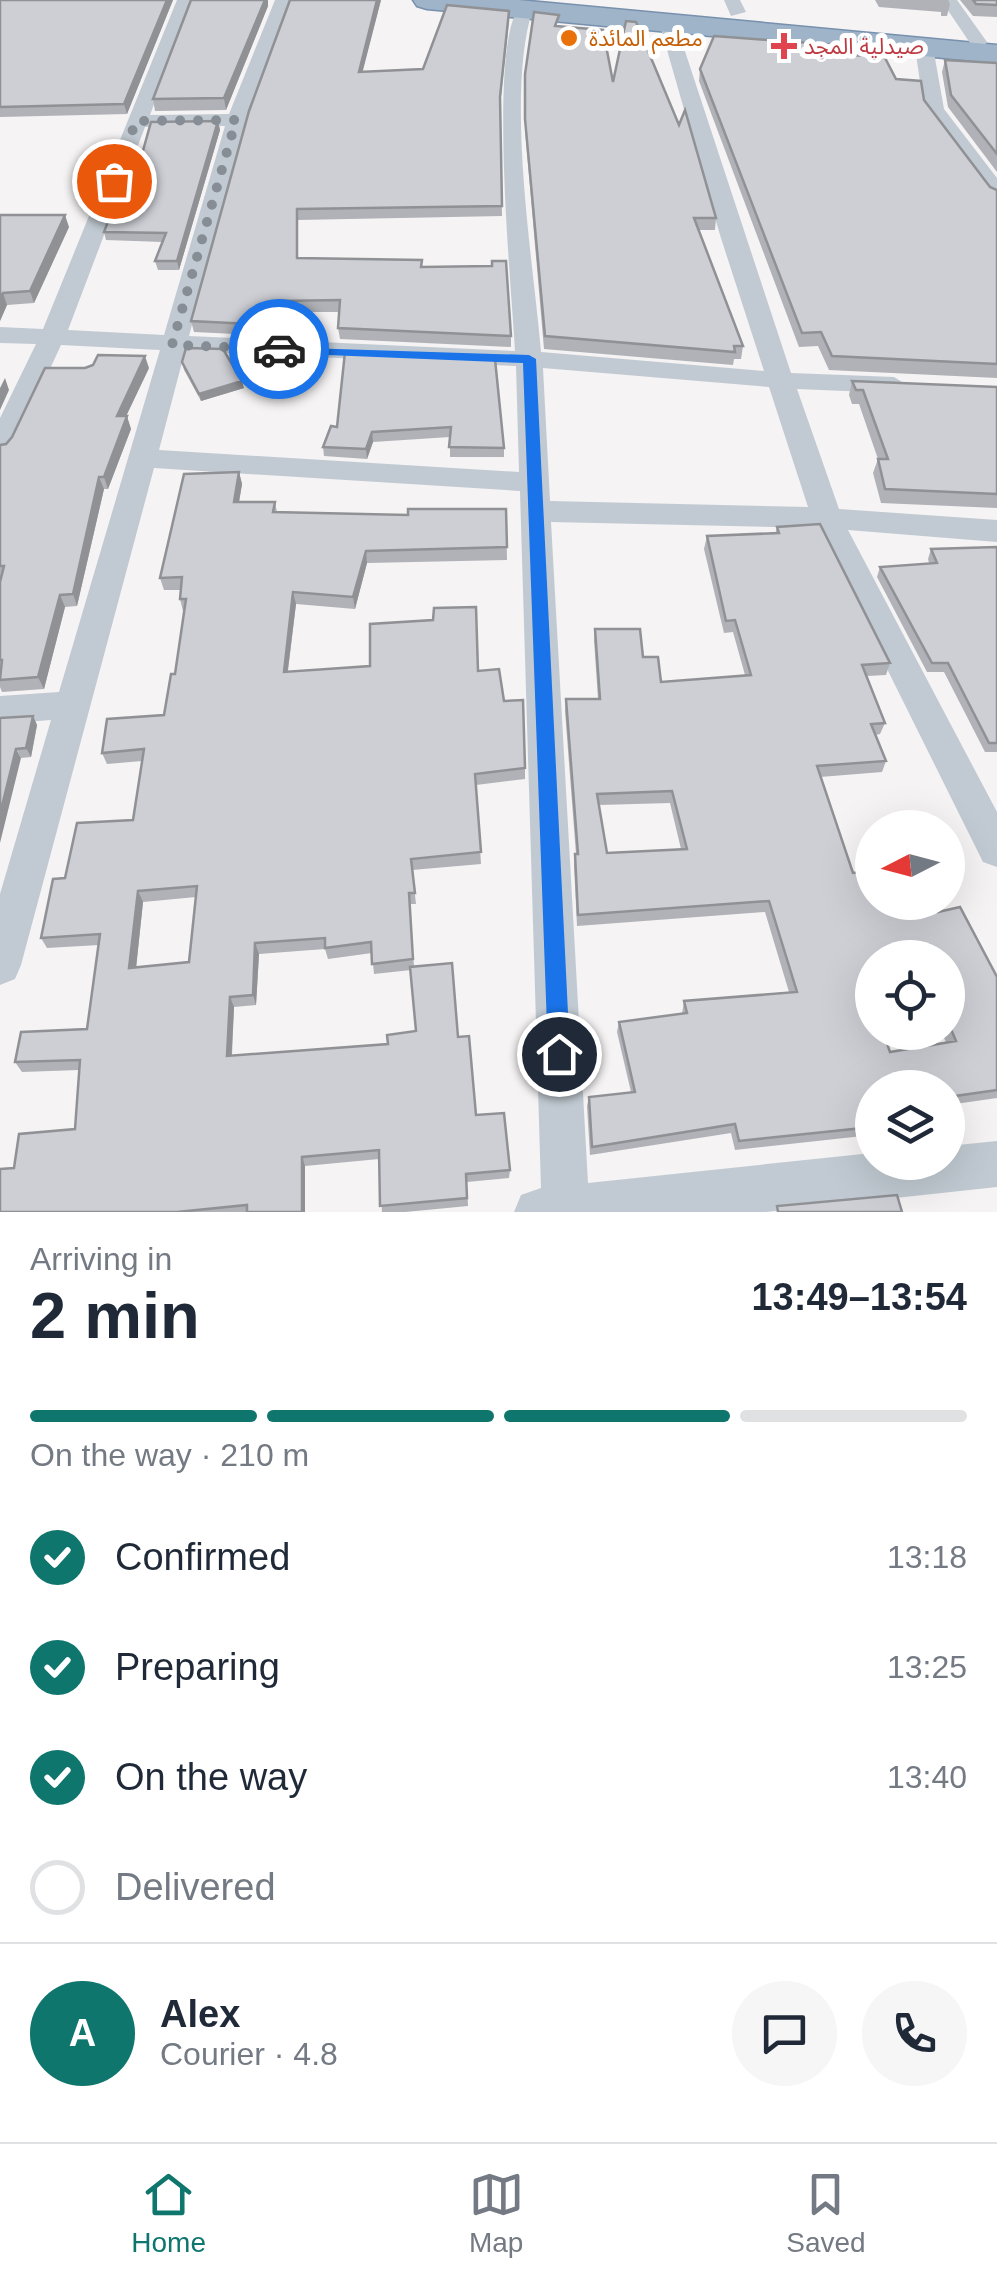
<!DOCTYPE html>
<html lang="en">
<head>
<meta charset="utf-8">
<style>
	:root { --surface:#fff; --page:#f6f6f7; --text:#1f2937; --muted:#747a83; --line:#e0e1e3; --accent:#0f766e }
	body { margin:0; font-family:Helvetica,"Noto Sans Arabic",sans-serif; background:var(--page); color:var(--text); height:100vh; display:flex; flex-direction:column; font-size:38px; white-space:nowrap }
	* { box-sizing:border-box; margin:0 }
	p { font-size:32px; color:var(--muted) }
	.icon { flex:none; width:55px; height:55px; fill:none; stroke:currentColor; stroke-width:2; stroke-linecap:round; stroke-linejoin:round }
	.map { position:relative; height:1212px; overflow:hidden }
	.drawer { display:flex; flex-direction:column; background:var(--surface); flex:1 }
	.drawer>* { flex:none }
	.needle { width:65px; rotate:264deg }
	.tools { position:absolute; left:855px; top:810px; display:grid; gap:20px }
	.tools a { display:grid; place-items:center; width:110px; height:110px; border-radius:50%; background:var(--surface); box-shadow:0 10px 40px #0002; font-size:50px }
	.pin { position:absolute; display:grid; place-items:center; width:85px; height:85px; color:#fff; margin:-42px; border:5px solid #fff; border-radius:50%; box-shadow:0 2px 10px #0007 }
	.courier { position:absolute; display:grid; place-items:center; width:100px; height:100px; margin:-50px; border:8px solid #1a73e8; border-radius:50%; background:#fff; color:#222; box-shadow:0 2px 12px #0007 }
	.head em { font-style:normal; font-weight:600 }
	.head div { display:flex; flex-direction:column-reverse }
	.head { display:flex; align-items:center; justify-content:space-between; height:170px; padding:0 30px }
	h1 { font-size:65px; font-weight:600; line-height:75px }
	.bar { display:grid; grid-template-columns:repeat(4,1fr); gap:15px 10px; align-content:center; height:120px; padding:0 30px }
	.bar i { height:12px; border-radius:8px; background:var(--line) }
	.bar .on { background:var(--accent) }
	.bar p { grid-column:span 4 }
	.line { display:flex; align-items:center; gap:25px; padding:0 30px; border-top:2px solid var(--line) }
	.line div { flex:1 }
	.round { display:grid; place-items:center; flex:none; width:105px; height:105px; border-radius:52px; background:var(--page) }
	ol { padding:0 30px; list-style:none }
	li { display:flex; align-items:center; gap:30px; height:110px }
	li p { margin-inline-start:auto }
	li .icon { padding:10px; border-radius:50%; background:var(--accent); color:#fff; stroke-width:4 }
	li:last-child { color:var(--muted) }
	li i { width:55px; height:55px; border:5px solid var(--line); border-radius:50% }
	.tab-bar { display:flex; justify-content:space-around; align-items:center; height:140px; border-top:2px solid var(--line); background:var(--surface); font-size:28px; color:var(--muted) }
	.tab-bar a { display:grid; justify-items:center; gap:5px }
	.tab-bar .on { color:var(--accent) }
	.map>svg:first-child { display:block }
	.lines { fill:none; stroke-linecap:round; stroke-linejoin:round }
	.trunk-casing { stroke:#7690ad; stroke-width:3 }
	.minor { fill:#c1cad2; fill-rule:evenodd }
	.trunk { fill:#9fb4c9; fill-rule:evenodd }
	.wall { fill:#b0b2b7; fill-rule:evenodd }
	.shaded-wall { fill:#909195 }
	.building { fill:#cdcfd5; stroke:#909195; stroke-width:2.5; fill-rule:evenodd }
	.route { fill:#1a73e8 }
	.done { stroke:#868d94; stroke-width:10; stroke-dasharray:0 18 }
	.food-dot { fill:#e8710a; stroke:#fff; stroke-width:4 }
	.health-dot { fill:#e0444e; stroke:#fff; stroke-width:4 }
	.labels { text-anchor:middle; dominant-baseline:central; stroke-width:10; stroke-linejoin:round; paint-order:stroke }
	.far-food-label { font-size:22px; fill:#c56008; stroke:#fff; text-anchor:start }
	.far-health-label { font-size:22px; fill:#be3a42; stroke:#fff; text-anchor:start }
</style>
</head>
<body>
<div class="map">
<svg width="997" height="1212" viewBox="0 0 997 1212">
	<rect width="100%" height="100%" fill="#f5f3f3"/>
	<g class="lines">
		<g class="trunk-casing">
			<path id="trunk" d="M413,0H518L997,45V63L427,9L417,6Z"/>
		</g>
		<path class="minor" d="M177,0H193L150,115L229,114L275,0H291L247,120L189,336L515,351C513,301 484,19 525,3L533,8C505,95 533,258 541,352L764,371L720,235L659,22L674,18L791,373L894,377L907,385L894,393L797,389L839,509L997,520V542L848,530L997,812V867L983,862L817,528L551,522L588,1183L872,1153V1162H948V1146L997,1141V1187L766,1212H514L521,1195L541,1188L520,491L154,468L21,965L15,979L0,985V894L51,720L0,724V696L59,692L160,350L61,345L14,447L10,453L0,456V418L36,344L0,343V327L43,329ZM225,126L164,335L68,330L145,127ZM185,351L516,366L519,472L159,450ZM543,368L769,387L808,507L550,501Z
			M724,0H740L746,12L731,16Z
			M941,0H957L987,42L984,46H972Z
			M924,42L933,47L944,109L997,178V200L989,198L924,110L915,47Z"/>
		<use href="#trunk" class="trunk"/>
	</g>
	<path class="wall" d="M0,0H173L127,114L0,117Z
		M191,0H268V6L226,110L155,111L153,99Z
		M381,0L362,72L423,69L509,21L500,105L502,216L298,220V258L422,267L511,336V347L340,339L338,328L340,312H280L274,336L194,332L191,321Z
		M875,0H948L950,4L947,16H941V12L879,7Z
		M960,0H997V17L973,16Z
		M558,26L613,82L716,218L715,230H698L743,346L741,359H734L733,365L544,349L525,130V74Z
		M837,55L896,79L924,100L990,187L997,190V378L829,370L818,346L799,347L699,81L700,69Z
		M945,60L997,63V172L948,107L942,72Z
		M218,121L220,130L179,270H158L155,261L163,242L106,240L104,232L139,165Z
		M0,215L69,227L34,303L7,305L0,321Z
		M345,352L504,448V457H450V437L373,442L367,459L324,456L323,447L337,427Z
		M182,362L244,388L201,401L184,370Z
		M149,368L126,416L131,429L108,489H104L77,606L65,607L44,689L2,692L0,687V445L6,444Z
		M852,381L997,387V508L881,503L873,473L878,459L859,404H852L849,395Z
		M239,472L242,484L239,502H275L277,512L408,515L506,509L507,560L367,563L355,609L296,604L288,671H478L504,701L525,768V779L476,785L481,864L412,870L416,904H410L414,967L458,1037L476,1115L510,1170L509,1178L467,1182L468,1206L405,1212H382L379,1159L305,1166V1212H0L14,1168L75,1129L79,1070L22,1072L15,1062L87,1029L99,945L47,948L41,938L65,878L133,820L142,761L107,764L102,753L164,715L175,674L184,611H183L180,599L181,590H164L160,578ZM196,897L189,962L136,968L143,902ZM325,949L328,959L372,953L374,974L411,970L416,1031L388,1044L232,1056L234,1007L256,1005L259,954Z
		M777,527L890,663L886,675L867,676L885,723L880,734L876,735L886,761L882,772L820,777L853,873L938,912L997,977V1098L948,1105V1088H872V1135L735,1150L731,1133L590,1155L587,1106L589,1097L631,1092L617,1032L619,1022L682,1014L684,1001L789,992L765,912L577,926L574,865L575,854H576L565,711L566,699H598L594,640L595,629L643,657L661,682L745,675L733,632L724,633L704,549L707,536L775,534ZM670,803L681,849L607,853L599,805ZM872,958H948V1032H941L946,1042L890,1052L868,995H872Z
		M997,547V752H985L944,672H927L877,577L880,567L929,563L928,559L931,549Z
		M33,716L37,725L31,757L21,758L0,718Z"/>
	<path class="shaded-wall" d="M167,0H173L127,114L124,104Z
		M265,0H268V6L226,110L224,98Z
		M377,0H381L360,82L359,72Z
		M218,121L220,130L179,270L177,261Z
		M65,215L69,227L34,303L30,291Z
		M3,293L7,305L0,321V299Z
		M278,301L280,312L274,336L272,325Z
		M145,356L149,368L120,429L117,416Z
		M5,378L9,390L0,410V388Z
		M242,381L244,388L201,401L199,394Z
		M127,416L131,429L108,489L104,477Z
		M372,432L373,442L367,459L366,449Z
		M239,472L242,484L237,514L234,502Z
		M99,477L104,489L77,606L73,594Z
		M366,551L367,563L355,609L353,597Z
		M293,592L296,604L286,684L284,672Z
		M60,595L65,607L44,689L38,677Z
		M33,716L37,725L31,757L26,748Z
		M16,749L21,758L0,843V814Z
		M138,891L143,902L135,978L129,968Z
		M255,943L259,954L256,1005L253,995Z
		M230,997L234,1007L231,1066L227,1056Z
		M302,1157L305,1166V1212H302Z"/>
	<path class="building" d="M0,0H167L124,104L0,107Z
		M191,0H265L224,98L153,99Z
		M290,0H377L359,72L423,69L447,5L509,11L500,97L502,206L297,209V258L422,260L421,267L492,266V261H506L511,336L338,328L340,300L278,301L272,325L191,321L249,111Z
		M973,0H997V5L976,4Z
		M534,12L559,15L555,26L603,30L613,82L626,21L636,22L679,125L685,110L716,218H694L743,346H734L735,352L545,336L525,119V74Z
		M714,36L837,45V55L884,56L896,79L921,81L924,100L990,187L997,190V364L832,356L821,332L802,333L700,69Z
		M945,60L997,63V154L951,95Z
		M218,121L177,261H155L166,233L104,232L129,165H139L151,122Z
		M0,215H65L30,291L3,293L0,299Z
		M186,348L223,349L242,381L199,394L182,362Z
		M345,352L495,359L504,448L449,447L451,427L372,432L366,449L323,447L331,426L337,427Z
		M98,355L145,356L117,416H127L104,477H99L73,594L60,595L38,677L0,680L2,660H0V582L4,566H0V445L6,444L12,437L45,368H85L93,365Z
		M852,381L997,387V494L885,489L878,459H888L863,390H856Z
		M239,472L234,502H275L273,512L408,515V509H506L507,547L366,551L353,597L293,592L284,672L370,666V624L433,620L434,608L476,607L478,671L499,669L504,701L523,700L525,768L475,774L481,852L411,859L415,893H409L413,959L372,964L371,942L325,948V938L255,943L253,995L230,997L227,1056L388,1044L387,1035L416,1031L410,967L452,963L458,1037L469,1036L476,1115L504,1113L510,1170L466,1174L467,1198L380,1206L379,1150L302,1157V1212H247V1205L177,1212H0V1169L14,1168L19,1134L75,1129L80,1060L15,1062L21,1032L87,1029L100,934L41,938L53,879L65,878L77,823L133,820L144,749L102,753L107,719L164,715L171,674H175L186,599H180L182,577L160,578L184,474ZM197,886L189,962L129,968L138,891Z
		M820,524L890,663L862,665L885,723L871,724L886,761L817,766L853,873L872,871V902H934L938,912L960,907L997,977V1090L948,1097V1088H872V1127L739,1141L735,1124L592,1147L589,1097L635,1092L619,1022L687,1013L684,1001L797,992L769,901L578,915L575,854H578L566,699H600L595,629H640L643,657H658L661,682L751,675L735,620L726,621L707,536L779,533L777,527ZM672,791L687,849L607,853L597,794ZM872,958H948V1022L956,1041L890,1052L883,1032H872V1006L865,987L872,986Z
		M997,547V743H989L948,663H932L880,567L937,563L931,549Z
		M33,716L26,748L16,749L0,814V718Z
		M897,1195L902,1212H778L777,1206Z"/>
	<path class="route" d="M274,347L529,355L536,359L570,1054L567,1062L559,1065L551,1062L548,1054L523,363L279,353L272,349Z"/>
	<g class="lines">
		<path class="done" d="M114,181L136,121L236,120L172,345L279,349"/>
	</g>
	<circle class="food-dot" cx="569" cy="38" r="10"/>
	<path class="health-dot" d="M779 31h10v10h10v10h-10v10h-10v-10h-10v-10h10z"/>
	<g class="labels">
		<g class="far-food-label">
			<text x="589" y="38">مطعم المائدة</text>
		</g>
		<g class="far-health-label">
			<text x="804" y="46">صيدلية المجد</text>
		</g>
	</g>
</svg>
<div class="tools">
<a><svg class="needle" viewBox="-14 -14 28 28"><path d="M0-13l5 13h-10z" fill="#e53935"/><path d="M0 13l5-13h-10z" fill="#747a83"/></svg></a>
<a><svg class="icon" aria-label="locate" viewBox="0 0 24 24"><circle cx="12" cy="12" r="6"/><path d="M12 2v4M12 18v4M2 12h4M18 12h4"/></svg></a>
<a><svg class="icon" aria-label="layers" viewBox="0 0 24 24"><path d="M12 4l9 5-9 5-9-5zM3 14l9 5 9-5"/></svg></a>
</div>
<div class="pin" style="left:114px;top:181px;background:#ea580c"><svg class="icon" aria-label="bag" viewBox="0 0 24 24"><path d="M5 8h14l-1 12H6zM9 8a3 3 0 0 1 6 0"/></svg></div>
<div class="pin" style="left:559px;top:1054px;background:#1f2937"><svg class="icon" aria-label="home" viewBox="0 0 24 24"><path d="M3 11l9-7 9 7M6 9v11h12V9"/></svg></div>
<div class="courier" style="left:279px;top:349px"><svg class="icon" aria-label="car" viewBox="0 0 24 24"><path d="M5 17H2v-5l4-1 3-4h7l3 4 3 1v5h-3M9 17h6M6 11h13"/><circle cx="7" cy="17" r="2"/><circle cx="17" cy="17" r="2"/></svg></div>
</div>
<section class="drawer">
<div class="head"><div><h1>2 min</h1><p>Arriving in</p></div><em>13:49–13:54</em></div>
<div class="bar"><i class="on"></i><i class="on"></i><i class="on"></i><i></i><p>On the way · 210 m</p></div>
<ol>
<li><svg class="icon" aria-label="check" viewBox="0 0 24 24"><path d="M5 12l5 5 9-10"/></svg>Confirmed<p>13:18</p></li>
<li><svg class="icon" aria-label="check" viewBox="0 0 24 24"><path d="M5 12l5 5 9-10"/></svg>Preparing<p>13:25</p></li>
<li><svg class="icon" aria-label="check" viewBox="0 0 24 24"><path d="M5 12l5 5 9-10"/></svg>On the way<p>13:40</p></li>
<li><i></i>Delivered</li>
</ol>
<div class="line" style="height:180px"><b class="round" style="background:var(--accent);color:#fff">A</b><div><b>Alex</b><p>Courier · 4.8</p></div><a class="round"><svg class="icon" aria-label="chat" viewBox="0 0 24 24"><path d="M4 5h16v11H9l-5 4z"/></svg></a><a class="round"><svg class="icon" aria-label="phone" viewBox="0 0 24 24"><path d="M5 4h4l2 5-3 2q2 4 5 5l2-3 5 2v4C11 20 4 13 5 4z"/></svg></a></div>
</section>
<nav class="tab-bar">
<a class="on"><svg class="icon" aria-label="home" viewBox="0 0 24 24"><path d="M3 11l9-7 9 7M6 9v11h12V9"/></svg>Home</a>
<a><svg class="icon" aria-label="map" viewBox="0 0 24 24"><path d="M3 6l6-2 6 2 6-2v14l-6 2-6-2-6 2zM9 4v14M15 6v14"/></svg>Map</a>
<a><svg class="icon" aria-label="saved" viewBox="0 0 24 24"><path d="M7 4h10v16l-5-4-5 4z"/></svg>Saved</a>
</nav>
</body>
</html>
